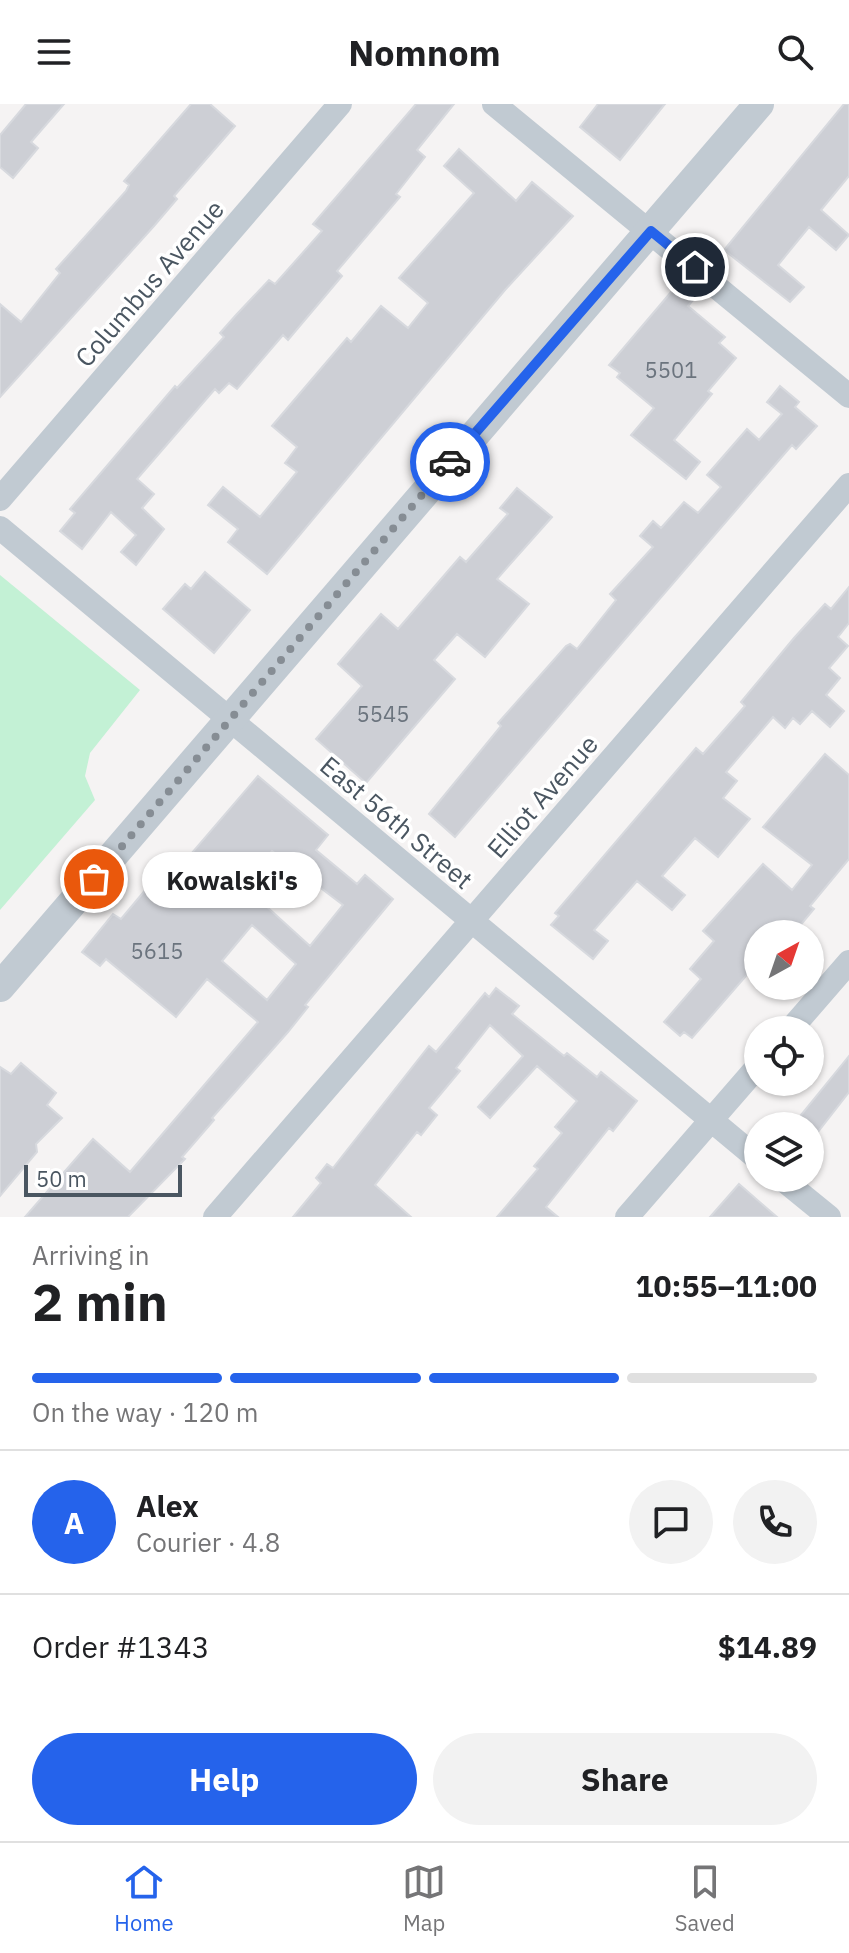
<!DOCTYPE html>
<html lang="en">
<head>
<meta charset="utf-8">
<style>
	:root { --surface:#fff; --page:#f2f2f2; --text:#202124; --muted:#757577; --line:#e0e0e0; --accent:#2563eb }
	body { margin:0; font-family:"IBM Plex Sans",sans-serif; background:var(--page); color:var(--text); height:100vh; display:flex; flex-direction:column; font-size:30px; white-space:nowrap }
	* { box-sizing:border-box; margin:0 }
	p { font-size:26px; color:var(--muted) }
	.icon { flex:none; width:44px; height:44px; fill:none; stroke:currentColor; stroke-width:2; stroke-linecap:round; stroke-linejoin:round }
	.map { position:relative; height:1113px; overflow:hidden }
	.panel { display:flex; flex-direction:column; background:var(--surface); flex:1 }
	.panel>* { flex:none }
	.needle { width:52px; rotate:40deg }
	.controls { position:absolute; left:744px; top:816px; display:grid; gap:16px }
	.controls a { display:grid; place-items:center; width:80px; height:80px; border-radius:50%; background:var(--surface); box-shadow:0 2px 6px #0004; font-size:40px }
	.scale { position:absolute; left:24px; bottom:20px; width:158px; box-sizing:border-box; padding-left:8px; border:4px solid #4a5661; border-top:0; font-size:22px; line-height:28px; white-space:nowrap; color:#4a5661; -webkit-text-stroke:6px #fff; paint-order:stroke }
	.pin { position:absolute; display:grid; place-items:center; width:68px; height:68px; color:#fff; margin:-34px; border:4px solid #fff; border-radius:50%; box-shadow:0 2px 8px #0007 }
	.courier { position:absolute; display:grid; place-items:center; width:80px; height:80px; margin:-40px; border:6px solid #2563eb; border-radius:50%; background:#fff; color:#222; box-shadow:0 2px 10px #0007 }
	.bubble { position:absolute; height:56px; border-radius:28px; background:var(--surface); box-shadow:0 2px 6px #0004; font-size:26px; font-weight:800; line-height:56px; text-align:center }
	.summary em { font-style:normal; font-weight:800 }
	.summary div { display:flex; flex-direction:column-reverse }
	.summary { display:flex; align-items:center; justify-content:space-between; height:136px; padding:0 32px }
	h1 { font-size:52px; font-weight:800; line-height:60px }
	.bar { display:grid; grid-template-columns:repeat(4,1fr); gap:12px 8px; align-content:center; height:96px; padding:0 32px }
	.bar i { height:10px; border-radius:6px; background:var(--line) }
	.bar .current { background:var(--accent) }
	.bar p { grid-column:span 4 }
	.line { display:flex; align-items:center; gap:20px; padding:0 32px; border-top:2px solid var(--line) }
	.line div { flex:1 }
	.round { display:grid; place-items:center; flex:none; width:84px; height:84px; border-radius:42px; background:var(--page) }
	.primary-button { display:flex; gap:16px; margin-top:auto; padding:16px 32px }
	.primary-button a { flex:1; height:92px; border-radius:48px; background:var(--accent); color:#fff; font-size:32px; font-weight:800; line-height:92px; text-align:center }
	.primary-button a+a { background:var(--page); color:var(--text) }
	header { display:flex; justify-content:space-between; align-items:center; height:104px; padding:0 32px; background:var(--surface); font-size:36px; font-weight:800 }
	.tabs { display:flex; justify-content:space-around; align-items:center; height:112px; border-top:2px solid var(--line); background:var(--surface); font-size:22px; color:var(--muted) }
	.tabs a { display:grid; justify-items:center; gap:4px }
	.tabs .current { color:var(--accent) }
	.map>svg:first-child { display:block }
	.green { fill:#c3f1d5 }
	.building { fill:#cdcfd5; stroke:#d7d9de; stroke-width:2; fill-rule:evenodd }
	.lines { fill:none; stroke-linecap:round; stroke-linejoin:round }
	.minor { stroke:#c1cad2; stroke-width:24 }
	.tertiary { stroke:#c1cad2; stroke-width:30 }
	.done { stroke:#868d94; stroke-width:8; stroke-dasharray:0 14.4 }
	.route { stroke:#2563eb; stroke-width:10 }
	.labels { text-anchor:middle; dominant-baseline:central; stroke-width:7; stroke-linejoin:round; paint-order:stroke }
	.number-label { font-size:22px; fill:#6b747e }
	.street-label { font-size:26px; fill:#4a5661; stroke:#fff }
</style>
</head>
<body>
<header><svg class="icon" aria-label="menu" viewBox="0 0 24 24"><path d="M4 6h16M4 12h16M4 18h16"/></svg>Nomnom<svg class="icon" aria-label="search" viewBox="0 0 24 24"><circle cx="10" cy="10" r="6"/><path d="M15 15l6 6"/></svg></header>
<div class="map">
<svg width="849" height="1113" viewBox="0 0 849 1113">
	<rect width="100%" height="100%" fill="#f5f3f3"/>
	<path class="green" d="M0,471L140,586L90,649L85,672L95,696L0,806Z"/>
	<path class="building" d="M26,0H64L31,38L38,44L13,74L0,63V31Z
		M191,0H210L235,22L174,92L177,95L154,122L0,293V200L21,218L60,169L56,165L126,87L129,81L124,77Z
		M416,0H454L417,46L425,53L396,90L400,93L337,167L342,172L288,236L283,231L237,285L229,279L219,289L215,285L137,375L154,390L142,404L164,425L136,461L121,448L136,431L111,408L82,445L60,427L75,409L70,405L175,282L177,284L224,233L220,229L236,211L269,176L275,180L322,127L313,120Z
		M598,0H665L620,56L580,23Z
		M844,0H849V72L821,106L849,131L836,146L809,123L778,161L804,183L790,198L724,146Z
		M459,45L516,97L532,78L573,112L505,186L267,470L228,438L238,425L208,401L223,383L260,413L297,368L285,359L297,343L272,322L347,234L351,238L381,202L408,224L428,199L399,174L474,89L444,62Z
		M677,181L694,195L688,202L725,233L719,239L736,254L708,287L712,290L674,336L700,358L686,375L631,331L654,304L617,273L620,269L609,261Z
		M780,282L799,298L795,303L817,322L796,345L792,341L455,733L429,710L501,622L498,619L566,542L570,540L577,545L616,496L610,490L653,443L640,432L653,417L661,424L684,398L698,409L721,383L707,371L747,325L759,336L782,310L767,298Z
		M517,384L552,413L497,475L529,500L485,553L457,530L434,556L455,575L366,679L316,635L362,582L338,560L381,510L398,525L460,453L466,458L508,410L500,404Z
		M205,468L250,506L214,549L163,505L185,480L191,485Z
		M849,483V519L838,533L848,542L829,564L840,574L826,591L844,607L830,623L812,607L800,620L793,614L785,624L773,613L726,668L737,677L723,694L750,715L718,753L695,734L662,772L685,791L672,806L637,777L594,826L608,837L593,855L551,821L559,812L555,809L696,644L703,650L745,602L741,598L794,534L825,500L831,505Z
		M825,650L849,671V755L810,802L814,805L793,830H758V855L746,872L692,934L684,928L680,932L664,918L701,875L690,865L714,837L703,827L763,760L792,786L812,761L763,723Z
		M258,672L328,731L316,746L357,780L365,771L393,795L305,901L308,903L288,928L212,1014L214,1016L182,1053L185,1055L128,1113H25L93,1035L130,1068L258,918L207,875L176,913L106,855L100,862L82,848L113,810L121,815L152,778L161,785ZM272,747L343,801L310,842L243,781ZM252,821L296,860L267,896L222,857Z
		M496,884L519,902L512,910L564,952L567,949L597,973L601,968L637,997L613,1027L609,1024L546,1103L558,1113H497L538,1065L534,1062L562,1029L555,1023L577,997L537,962L490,1014L478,1003L523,952L490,921L456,964L460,967L429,1004L437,1011L421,1031L417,1028L375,1081L411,1113H293L321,1079L316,1074L327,1060L333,1064L340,1055L429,942L436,948L485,889L489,893Z
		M849,952V988L810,1038V1022H792Z
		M21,959L56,989L47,1001L62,1014L36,1040L37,1048L0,1092V963L11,970Z
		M739,1080L777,1113H710Z"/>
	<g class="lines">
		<path class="minor" d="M494,0L849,292
			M0,395L340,0
			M0,424L758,1055
			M790,926L849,858
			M781,1074L829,1113
			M215,1113L849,381
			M627,1113L758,962"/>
		<path class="tertiary" d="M0,883L759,0"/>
	</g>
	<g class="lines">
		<path class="done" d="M94,775L450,358"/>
		<path class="route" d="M450,358L651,127L695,163"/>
	</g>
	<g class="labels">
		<g class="number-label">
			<text x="671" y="265">5501</text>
			<text x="383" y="609">5545</text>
			<text x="157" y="846">5615</text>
		</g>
		<g class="street-label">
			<text transform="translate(149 179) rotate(-49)">Columbus Avenue</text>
			<text transform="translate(542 692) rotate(-49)">Elliot Avenue</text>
			<text transform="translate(397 718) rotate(40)">East 56th Street</text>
		</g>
	</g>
</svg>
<div class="controls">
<a><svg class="needle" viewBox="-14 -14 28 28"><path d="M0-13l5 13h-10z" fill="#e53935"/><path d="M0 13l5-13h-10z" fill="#757577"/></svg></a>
<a><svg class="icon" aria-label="locate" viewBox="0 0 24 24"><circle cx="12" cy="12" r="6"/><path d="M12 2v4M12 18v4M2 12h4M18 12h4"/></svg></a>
<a><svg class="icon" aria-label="layers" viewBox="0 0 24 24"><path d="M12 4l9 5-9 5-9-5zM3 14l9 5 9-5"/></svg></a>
</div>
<div class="scale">50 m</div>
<div class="pin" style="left:94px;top:775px;background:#ea580c"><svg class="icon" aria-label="bag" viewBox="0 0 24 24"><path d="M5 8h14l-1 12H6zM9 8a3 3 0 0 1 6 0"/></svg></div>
<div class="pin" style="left:695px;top:163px;background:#1f2937"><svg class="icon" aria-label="home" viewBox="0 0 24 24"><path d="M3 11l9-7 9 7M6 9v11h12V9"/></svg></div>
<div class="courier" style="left:450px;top:358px"><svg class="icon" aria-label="car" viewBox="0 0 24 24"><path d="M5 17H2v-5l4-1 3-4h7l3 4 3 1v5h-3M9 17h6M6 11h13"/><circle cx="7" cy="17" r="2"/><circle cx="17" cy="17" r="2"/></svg></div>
<div class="bubble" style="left:142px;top:748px;width:180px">Kowalski's</div>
</div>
<section class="panel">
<div class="summary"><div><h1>2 min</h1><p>Arriving in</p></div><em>10:55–11:00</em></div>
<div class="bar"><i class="current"></i><i class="current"></i><i class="current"></i><i></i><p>On the way · 120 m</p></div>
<div class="line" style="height:144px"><b class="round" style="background:var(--accent);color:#fff">A</b><div><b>Alex</b><p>Courier · 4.8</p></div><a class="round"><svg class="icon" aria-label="chat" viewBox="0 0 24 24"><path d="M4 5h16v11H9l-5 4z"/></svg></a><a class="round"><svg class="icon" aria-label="phone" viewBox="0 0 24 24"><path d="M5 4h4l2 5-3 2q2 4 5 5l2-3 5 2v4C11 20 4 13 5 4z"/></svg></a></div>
<div class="line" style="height:104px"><div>Order #1343</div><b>$14.89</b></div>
<div class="primary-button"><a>Help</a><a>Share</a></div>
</section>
<nav class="tabs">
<a class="current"><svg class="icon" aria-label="home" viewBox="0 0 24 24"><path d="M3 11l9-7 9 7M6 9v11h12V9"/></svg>Home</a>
<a><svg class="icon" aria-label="map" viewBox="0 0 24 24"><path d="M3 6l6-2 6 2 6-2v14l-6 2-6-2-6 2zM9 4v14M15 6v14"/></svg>Map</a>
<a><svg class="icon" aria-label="saved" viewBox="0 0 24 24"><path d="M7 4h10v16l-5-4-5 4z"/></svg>Saved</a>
</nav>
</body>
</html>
